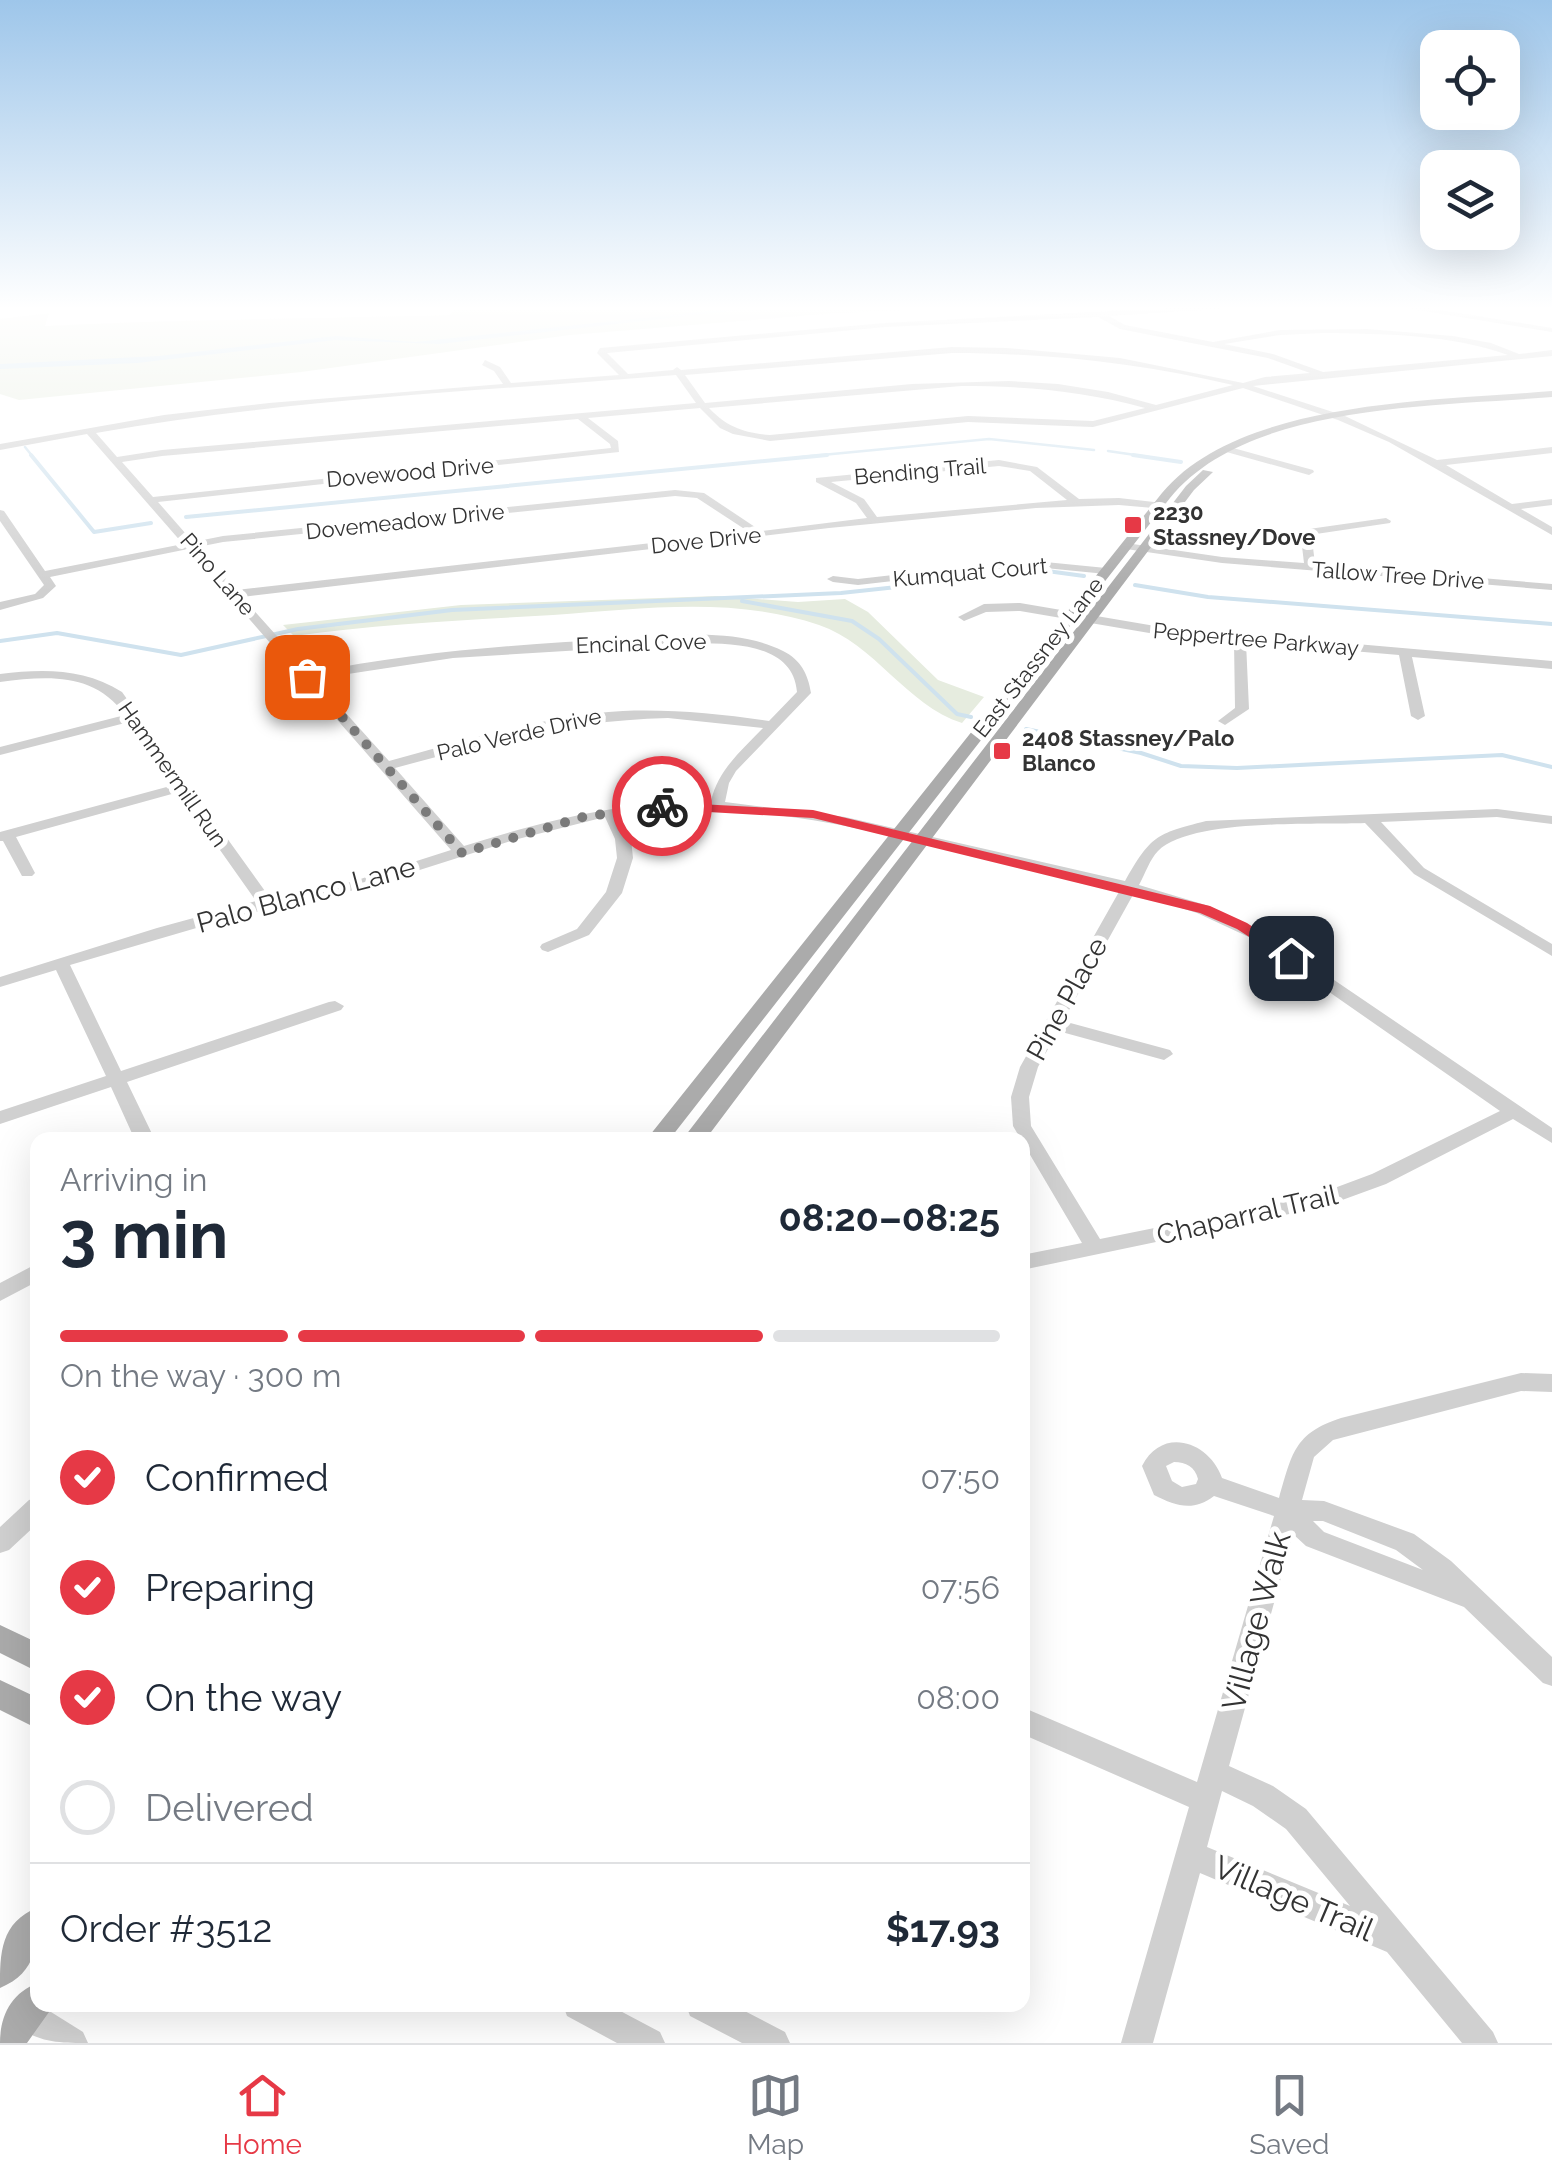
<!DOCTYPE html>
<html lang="en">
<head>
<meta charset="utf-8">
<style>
	:root { --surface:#fff; --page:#f2f2f3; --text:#1f2937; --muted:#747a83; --line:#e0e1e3; --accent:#e63946 }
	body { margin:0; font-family:Raleway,sans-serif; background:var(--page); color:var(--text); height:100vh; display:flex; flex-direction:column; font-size:38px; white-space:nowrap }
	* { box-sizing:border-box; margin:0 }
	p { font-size:32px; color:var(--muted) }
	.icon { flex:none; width:55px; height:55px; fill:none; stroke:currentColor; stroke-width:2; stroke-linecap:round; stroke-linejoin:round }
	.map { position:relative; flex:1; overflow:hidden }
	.sheet { position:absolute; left:30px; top:1132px; width:1000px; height:880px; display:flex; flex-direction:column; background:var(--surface); border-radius:20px; box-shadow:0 10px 40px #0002 }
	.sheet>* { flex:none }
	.tools { position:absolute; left:1420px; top:30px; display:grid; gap:20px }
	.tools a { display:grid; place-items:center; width:100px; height:100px; border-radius:20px; background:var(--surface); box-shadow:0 10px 40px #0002; font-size:50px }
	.pin { position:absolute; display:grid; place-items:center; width:85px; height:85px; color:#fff; margin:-42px; border-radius:20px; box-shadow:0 5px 15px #0006 }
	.courier { position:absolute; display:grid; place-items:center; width:100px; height:100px; margin:-50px; border:8px solid #e63946; border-radius:50%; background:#fff; color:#222; box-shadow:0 2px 12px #0007 }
	.headline em { font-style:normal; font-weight:700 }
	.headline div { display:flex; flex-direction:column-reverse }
	.headline { display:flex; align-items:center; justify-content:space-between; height:170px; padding:0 30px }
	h1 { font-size:65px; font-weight:700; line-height:75px }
	.bar { display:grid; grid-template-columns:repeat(4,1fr); gap:15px 10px; align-content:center; height:120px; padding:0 30px }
	.bar i { height:12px; border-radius:8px; background:var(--line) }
	.bar .current { background:var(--accent) }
	.bar p { grid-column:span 4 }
	.line { display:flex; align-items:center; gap:25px; padding:0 30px; border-top:2px solid var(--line) }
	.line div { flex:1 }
	ol { padding:0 30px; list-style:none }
	li { display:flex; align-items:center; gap:30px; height:110px }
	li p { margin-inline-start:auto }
	li .icon { padding:10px; border-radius:50%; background:var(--accent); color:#fff; stroke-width:4 }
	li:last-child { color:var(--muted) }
	li i { width:55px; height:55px; border:5px solid var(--line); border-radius:50% }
	.tab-bar { display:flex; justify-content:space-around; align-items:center; height:140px; border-top:2px solid var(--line); background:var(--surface); font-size:28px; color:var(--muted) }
	.tab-bar a { display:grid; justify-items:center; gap:5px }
	.tab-bar .current { color:var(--accent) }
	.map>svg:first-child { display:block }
	.green { fill:#e6ecdf }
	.water { fill:#cfe2ee }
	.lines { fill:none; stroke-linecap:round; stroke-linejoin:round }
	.stream-far1 { stroke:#cfe2ee; stroke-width:2.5 }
	.stream { stroke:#cfe2ee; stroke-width:4 }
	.minor { fill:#d0d0d0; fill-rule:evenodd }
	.major { fill:#ababab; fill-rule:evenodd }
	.route { fill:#e63946 }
	.done { stroke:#7a7a7a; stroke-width:10; stroke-dasharray:0 18 }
	.poi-dot { fill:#e63946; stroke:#fff; stroke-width:4 }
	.labels { text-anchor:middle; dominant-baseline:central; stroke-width:10; stroke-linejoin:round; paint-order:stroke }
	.far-street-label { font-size:22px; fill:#333; stroke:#fff }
	.far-poi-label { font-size:22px; font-weight:bold; fill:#333; stroke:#fff; text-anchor:start }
	.street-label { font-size:28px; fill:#333; stroke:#fff }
	.near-street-label { font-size:32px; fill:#333; stroke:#fff }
</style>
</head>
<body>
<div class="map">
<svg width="1552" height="2043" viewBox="0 0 1552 2043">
	<rect width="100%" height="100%" fill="#fff"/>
	<path class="green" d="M455,306H984L824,314L570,335L301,372L19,400L0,394V319L49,313L45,326C180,319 315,319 450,315Z
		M717,596L798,602L845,599L868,612L938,680L984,697L962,723C906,705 875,644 819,625C733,596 641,609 553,615C466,620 380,624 294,636L283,625L461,605Z"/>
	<path class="water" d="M756,306H774L439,344L335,340L137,363L0,369V364L159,356L336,336L415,342Z"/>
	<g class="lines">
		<path class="stream-far1" d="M25,447L33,457
			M1108,451L1149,457
			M801,457L989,439L1094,450"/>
		<path class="stream" d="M31,455L94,532L151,523
			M1133,455L1181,462
			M186,517L827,455
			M1135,585L1208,597L1552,624
			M742,601L852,621L879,639L957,714L971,717
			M0,641L57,633L181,655L298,629L452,610L841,593L1047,571L1084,576
			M1026,729L1141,753L1181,766L1237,768L1502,755L1552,767"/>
		<path class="minor" d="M1206,306H1265L1109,316L1125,325L1213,342L1280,330L1367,329L1453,336L1491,343L1519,354L1552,350V356L1253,386L1345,416L1437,460L1552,447V453L1446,465L1512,504L1552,499V505L1521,509L1552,527V535L1389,442L1338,420L1243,388L1093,427L968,422L770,441L733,434L720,428L700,408L588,418L618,441L619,452L158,502L193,542L223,536L675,490L704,493L761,531L867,518L856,503L816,482V478L999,460L1037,467L1079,499L1119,498L1180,505L1181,507L1176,510L1119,505L1036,508L829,528L242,597L310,673C413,652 518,644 623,639C674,636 735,627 783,651C801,660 808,674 811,693L736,771L729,783L725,802L845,817L1125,881C1151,836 1155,834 1206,821L1497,809L1552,816V824L1497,817L1381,822L1424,868L1552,944V956L1414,874L1365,823C1318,825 1191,818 1158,851C1150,859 1145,874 1139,885L1209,906L1265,933L1552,1128V1143L1513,1119L1386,1184L1323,1207L1022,1270V1255L1082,1243L1013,1126L1011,1097L1020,1067L1120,890C1069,877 1017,865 965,853C853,826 734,797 619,815L631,839L633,858L622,893L589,935L548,952L542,950L540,947L542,944L577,929L606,892L617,858L615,839L605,817L514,840L363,888L234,917L70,965L121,1071L329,1002L335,1001L344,1006L341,1010L127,1082L155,1140H135L111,1087L0,1124V1111L106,1076L56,970L0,987V977L157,928L256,901L179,792L16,837L35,873L32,876H22L3,841H0V832L174,785L129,722L0,755V747L125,715C94,672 48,676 0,682V674C43,669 84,668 122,692L270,898L351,882L451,850L188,549L50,577L56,586L43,598L0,610V602L35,594L44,585L0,521V510L4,511L45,571L183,544L87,434L0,450V444L164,415L269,403L503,384L494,371L482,365L485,360L500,367L511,383L619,375L597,353L600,348L885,323ZM1098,317L1120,329L1268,358L1310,373L1265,377L1243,383L1120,358L1007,348L952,347L681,370L677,367L673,370L628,374L607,353L885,327ZM1322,333C1385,334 1449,334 1508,355L1323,372L1273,354L1224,344L1280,335ZM952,353C1048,353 1140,363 1233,385L1156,405L1108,392L1058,384L1009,381L912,384L705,403L685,375ZM676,375L696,403L162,450L117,457L96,433C287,399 483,391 676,375ZM961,386C1024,386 1084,391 1145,408L1093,421L968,416L770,435C744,433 727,427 709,408ZM578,419L610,444L611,448L153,497L122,462L162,456ZM999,466L1030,471L1067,500L877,517L864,499L831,482ZM675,496L697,498L749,532L236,590L198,547L223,542ZM697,643C736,644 793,644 797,692L769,721C721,714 672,709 623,711C543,716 465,740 389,761L315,679L453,658ZM668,718L763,728C741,751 718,770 711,801C625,801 546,820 464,846L395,768C487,743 572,720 668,718ZM1134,893L1197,913L1253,939L1500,1111L1372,1174L1313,1196L1100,1239L1031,1126L1029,1097L1038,1067L1058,1031L1164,1060L1173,1054L1170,1050L1063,1021Z
			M1393,306H1415L1552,328V332Z
			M1226,446L1313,470L1314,472L1309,475L1223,451V447Z
			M1386,518L1391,521L1390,523L1316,534L1312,539L1315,564L1552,584V590L1222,563L1126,549L1120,546L1126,543L1222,557L1304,563L1301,538L1309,529Z
			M1025,560L1106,568L1112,571L1106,574L1025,566L858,585L833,582L827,579L833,576L858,579Z
			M1020,603L1161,627L1552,661V669L1412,657L1425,716L1418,720L1411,716L1399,655L1246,642L1249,709L1225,725L1218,721L1235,708L1234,641L1161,635L1020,611L986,612L964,621L958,617L984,604Z
			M38,1263V1281L0,1301V1283Z
			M1521,1373L1552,1374V1392L1521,1391L1333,1440L1314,1457L1302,1500L1324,1501L1414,1534L1451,1561L1552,1657V1686L1543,1683L1464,1607L1306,1546L1293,1534L1229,1766L1273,1786L1306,1809L1493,2032L1498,2043H1462L1387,1952L1200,1873L1153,2043H1121L1189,1807L1022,1734V1707L1197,1782L1274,1516L1214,1496C1193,1512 1176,1506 1154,1495L1142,1466C1162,1426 1209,1441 1222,1478L1279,1498C1292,1454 1294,1433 1341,1418ZM1174,1462C1186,1462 1195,1467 1198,1479L1196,1484L1182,1487L1172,1481L1166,1466ZM1313,1521H1323L1396,1550L1423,1570L1324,1532ZM1222,1791L1253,1806L1286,1829L1350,1906L1207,1847Z
			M38,1497V1523L9,1550L0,1553V1527L29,1500Z
			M27,1997L83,2032L88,2043C58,2043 25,2043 11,2013L16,2002Z
			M563,2005H609L660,2032L665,2043H617L567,2016Z
			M686,2005H733L785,2032L790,2043H742L690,2016Z"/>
		<path class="major" d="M1552,391V397C1438,407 1248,402 1170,498L669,1140H646L1162,493C1240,399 1438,401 1552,391Z
			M1203,470L1213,472L1194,490L705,1140H682L1186,486Z
			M0,1625L38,1643V1672L0,1653Z
			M0,1680L38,1698V1729L0,1710Z
			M38,1907C38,1943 38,1972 0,1988C0,1953 0,1923 38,1907Z
			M38,1983V2005H54L27,2043H0C0,2016 11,1993 38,1983Z"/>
	</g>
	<linearGradient id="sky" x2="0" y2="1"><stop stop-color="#9ec6ea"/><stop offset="0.52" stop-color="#fff"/><stop offset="1" stop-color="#fff" stop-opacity="0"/></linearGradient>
	<rect width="1552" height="592" fill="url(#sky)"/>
	<path class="route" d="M662,802L813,810L1210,906L1247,923L1299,958L1286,961L1237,929L1200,913L813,818L657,809V803Z"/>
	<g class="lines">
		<path class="done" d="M307,677L462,853L583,817L662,806"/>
	</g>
	<g class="poi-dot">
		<rect x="1123" y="515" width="20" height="20" rx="5"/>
		<rect x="992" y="741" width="20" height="20" rx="5"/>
	</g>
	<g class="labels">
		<g class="far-street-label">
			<text transform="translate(920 471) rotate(-5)">Bending Trail</text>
			<text transform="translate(410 472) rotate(-5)">Dovewood Drive</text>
			<text transform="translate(405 521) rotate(-6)">Dovemeadow Drive</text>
			<text transform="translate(706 540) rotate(-6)">Dove Drive</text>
			<text transform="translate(970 572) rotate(-5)">Kumquat Court</text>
			<text transform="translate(218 574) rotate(49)">Pino Lane</text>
			<text transform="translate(1398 575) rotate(4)">Tallow Tree Drive</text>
			<text transform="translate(1256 639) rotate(5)">Peppertree Parkway</text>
			<text transform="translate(641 643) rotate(-2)">Encinal Cove</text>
			<text transform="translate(1038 657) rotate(-52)">East Stassney Lane</text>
			<text transform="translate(519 734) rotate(-13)">Palo Verde Drive</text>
			<text transform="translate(173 774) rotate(55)">Hammermill Run</text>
		</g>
		<g class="far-poi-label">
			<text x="1153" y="512">2230<tspan x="1153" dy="25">Stassney/Dove</tspan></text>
			<text x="1022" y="738">2408 Stassney/Palo<tspan x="1022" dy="25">Blanco</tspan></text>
		</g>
		<g class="street-label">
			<text transform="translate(306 895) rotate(-15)">Palo Blanco Lane</text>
			<text transform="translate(1067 999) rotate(-61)">Pine Place</text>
			<text transform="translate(1247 1215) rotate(-13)">Chaparral Trail</text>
		</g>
		<g class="near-street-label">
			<text transform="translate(1256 1621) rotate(-75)">Village Walk</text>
			<text transform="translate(1294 1898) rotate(23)">Village Trail</text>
		</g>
	</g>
</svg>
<div class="tools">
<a><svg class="icon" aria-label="locate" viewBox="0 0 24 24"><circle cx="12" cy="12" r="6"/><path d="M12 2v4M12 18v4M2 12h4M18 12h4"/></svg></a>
<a><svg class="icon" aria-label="layers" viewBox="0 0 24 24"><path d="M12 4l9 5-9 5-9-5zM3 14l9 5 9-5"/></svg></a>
</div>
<div class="pin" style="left:307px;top:677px;background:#ea580c"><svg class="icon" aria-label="bag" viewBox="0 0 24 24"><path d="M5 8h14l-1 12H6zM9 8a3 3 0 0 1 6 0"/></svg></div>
<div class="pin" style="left:1291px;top:958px;background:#1f2937"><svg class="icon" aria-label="home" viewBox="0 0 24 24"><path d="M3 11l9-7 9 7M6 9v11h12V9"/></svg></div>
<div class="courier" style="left:662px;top:806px"><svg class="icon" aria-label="bike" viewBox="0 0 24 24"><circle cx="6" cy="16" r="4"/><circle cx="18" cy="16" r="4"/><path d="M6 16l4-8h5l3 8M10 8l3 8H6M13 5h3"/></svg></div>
<section class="sheet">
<div class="headline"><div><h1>3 min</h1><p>Arriving in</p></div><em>08:20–08:25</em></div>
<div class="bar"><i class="current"></i><i class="current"></i><i class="current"></i><i></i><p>On the way · 300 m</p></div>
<ol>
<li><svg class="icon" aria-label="check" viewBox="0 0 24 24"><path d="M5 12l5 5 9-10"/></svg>Confirmed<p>07:50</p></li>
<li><svg class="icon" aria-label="check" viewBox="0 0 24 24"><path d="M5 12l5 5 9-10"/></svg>Preparing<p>07:56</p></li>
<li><svg class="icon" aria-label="check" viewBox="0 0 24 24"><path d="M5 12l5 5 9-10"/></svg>On the way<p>08:00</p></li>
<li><i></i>Delivered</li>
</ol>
<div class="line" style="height:130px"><div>Order #3512</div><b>$17.93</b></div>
</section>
</div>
<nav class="tab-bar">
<a class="current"><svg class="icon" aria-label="home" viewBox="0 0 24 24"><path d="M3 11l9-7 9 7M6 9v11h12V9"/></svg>Home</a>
<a><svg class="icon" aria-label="map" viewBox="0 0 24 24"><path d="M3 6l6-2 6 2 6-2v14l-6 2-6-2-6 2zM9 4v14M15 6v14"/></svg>Map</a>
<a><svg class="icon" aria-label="saved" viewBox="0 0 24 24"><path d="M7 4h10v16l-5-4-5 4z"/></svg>Saved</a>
</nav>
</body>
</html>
